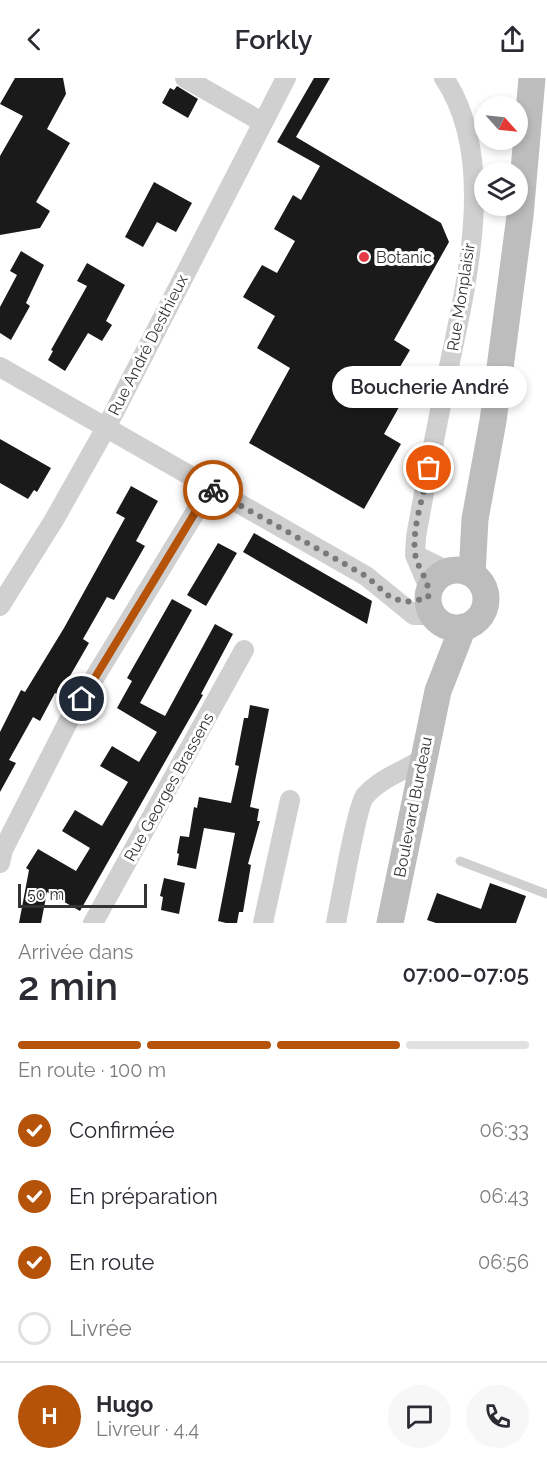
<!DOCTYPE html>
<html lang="fr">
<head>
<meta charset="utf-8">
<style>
	:root { --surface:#fff; --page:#f7f7f7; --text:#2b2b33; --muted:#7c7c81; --line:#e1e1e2; --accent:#b45309 }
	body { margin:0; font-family:Raleway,sans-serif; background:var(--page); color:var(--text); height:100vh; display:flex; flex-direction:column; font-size:22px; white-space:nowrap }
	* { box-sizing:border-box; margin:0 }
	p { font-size:20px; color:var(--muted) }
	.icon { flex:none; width:33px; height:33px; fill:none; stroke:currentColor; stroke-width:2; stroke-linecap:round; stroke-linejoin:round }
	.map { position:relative; height:845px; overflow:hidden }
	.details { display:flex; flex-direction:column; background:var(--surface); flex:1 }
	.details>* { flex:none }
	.needle { width:39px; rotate:117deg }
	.buttons { position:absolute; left:474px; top:18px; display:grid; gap:12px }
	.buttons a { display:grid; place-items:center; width:54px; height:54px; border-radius:50%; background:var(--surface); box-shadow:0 3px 9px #0003; font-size:30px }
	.scale { position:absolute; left:18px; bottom:15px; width:129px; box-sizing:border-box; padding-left:6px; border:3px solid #333; border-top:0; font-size:16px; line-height:21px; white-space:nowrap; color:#333; -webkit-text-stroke:4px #fff; paint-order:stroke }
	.pin { position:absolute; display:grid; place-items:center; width:51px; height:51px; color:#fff; margin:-26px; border:3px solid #fff; border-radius:50%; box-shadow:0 2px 6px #0007 }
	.courier { position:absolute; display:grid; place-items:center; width:60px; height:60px; margin:-30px; border:4px solid #b45309; border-radius:50%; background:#fff; color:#222; box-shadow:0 2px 8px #0007 }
	.bubble { position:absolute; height:42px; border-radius:21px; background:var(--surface); box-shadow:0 3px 9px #0003; font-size:20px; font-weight:600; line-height:42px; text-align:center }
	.summary em { font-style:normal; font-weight:600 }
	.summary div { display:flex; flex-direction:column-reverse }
	.summary { display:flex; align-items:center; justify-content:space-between; height:102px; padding:0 18px }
	h1 { font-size:39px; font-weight:600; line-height:45px }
	.bar { display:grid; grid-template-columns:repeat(4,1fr); gap:9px 6px; align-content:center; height:72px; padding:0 18px }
	.bar i { height:8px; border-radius:4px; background:var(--line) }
	.bar .on { background:var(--accent) }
	.bar p { grid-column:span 4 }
	.line { display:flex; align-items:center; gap:15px; padding:0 18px; border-top:2px solid var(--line) }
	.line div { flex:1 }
	.round { display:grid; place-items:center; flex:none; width:63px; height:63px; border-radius:32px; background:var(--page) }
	ol { padding:0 18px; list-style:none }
	li { display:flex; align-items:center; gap:18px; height:66px }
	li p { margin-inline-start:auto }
	li .icon { padding:6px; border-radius:50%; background:var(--accent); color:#fff; stroke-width:4 }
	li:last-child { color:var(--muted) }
	li i { width:33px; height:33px; border:3px solid var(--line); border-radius:50% }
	header { display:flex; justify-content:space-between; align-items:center; height:78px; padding:0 18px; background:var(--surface); font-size:27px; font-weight:600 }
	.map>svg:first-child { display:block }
	.building { fill:#1a1a1a }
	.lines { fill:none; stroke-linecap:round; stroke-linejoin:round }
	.service { stroke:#d0d0d0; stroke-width:9 }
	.minor { stroke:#d0d0d0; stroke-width:20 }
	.secondary { stroke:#bdbdbd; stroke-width:27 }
	.done { stroke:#7a7a7a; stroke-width:6; stroke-dasharray:0 10.8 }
	.route { stroke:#b45309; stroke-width:8 }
	.poi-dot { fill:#e63946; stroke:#fff; stroke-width:2 }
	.labels { text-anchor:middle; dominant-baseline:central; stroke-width:6; stroke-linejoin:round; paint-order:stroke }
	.poi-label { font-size:16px; fill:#333; stroke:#fff; text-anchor:start }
	.street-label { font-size:16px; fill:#333; stroke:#fff }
</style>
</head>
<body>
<header><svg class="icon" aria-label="back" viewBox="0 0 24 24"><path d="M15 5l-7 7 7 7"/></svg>Forkly<svg class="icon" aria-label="share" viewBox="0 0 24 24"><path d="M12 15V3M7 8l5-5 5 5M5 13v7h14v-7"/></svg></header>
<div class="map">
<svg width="547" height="845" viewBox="0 0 547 845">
	<rect width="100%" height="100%" fill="#fff"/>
	<path class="building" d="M15,0H63L66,16L47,51L70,65L36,124L50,133L40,150L0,157V78L23,38L0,26Z
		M314,0H330L296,59L441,145L449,164L394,262L410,272L391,304L408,313L384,356L401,366L364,431L249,365L290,290L257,270L275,238L243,219L262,187L277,195L295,163L274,151L293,117L301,122L320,88L277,64Z
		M177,8L198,21L188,40L162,25L170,10L174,12Z
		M154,104L192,125L176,154L157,144L143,169L125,159Z
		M21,173L44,187L26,225L30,228L11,262L0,255V229L17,197L10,193Z
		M87,185L125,207L106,243L112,247L102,263L88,255L65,293L48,282L53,273L51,272L87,208L77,203Z
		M0,361L51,390L37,414L34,412L28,421L0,405Z
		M131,408L158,423L136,463L145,468L114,522L107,519L83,561L89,565L59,617L55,615L40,643L33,639L9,682L16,685L0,714V654L21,612L25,614L64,550L125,440L116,435Z
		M254,455L372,523L367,546L243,474Z
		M218,465L237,475L206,528L187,517Z
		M172,521L192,532L140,625L165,638L215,546L233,556L201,616L203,617L80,833L47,814L41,845H19L29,792L26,790L38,771L76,793L90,770L62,753L75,732L102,748L128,704L100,688L112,668L139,684L157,654L117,630L132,603L127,600Z
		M250,627L269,631L250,729L259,731L257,743H260L248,786L251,787L243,834H239L237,845H226L218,843L235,755L204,750L196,791L177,787L179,776L177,775L180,758L189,759L194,729L197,730L199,719L231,725L239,688L235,687L244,640H248Z
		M164,800L185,805L179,836L161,832L163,819L160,818Z
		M490,805L526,818L516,845H436L427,842L437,815L481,831Z"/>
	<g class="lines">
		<path class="service" d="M460,783L547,816"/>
		<path class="minor" d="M185,0L262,44
			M0,289L366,498L414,537H432
			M415,477L448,493
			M429,510L415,477L416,459C425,408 435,358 445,307C464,216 500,83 444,0
			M0,528L54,442L107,348L286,0
			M0,785L3,772L70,640L210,410
			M93,845L244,572
			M263,845L290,722
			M336,845C340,826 357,727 365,718C380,700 403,694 422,681"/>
		<path class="secondary" d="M428 521a29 29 0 1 1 58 0a29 29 0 1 1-58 0Z
			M472,496L475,441L493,343L520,138L532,0
			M390,845L438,613L463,549"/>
	</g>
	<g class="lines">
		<path class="done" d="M213,412L366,498L391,520L406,524L428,520C431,502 417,492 415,475C412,448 424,417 429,390"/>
		<path class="route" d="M82,621L210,410L213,412"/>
	</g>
	<circle class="poi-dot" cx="364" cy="179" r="6"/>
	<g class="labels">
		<g class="poi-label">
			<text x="376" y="179">Botanic</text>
		</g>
		<g class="street-label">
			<text transform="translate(461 219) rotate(-81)">Rue Monplaisir</text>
			<text transform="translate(148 267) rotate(-63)">Rue André Desthieux</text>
			<text transform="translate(169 709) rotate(-61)">Rue Georges Brassens</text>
			<text transform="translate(413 729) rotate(-79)">Boulevard Burdeau</text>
		</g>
	</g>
</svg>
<div class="buttons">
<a><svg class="needle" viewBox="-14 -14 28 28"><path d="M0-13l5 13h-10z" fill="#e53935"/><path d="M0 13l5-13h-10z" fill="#7c7c81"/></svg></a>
<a><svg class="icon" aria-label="layers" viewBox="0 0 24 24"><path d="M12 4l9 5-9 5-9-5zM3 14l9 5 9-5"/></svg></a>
</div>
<div class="scale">50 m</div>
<div class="pin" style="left:429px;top:390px;background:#ea580c"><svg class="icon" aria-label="bag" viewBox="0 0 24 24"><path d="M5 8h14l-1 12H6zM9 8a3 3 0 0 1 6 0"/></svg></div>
<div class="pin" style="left:82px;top:621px;background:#1f2937"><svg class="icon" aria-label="home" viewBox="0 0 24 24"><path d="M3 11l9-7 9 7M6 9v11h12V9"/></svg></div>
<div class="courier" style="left:213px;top:412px"><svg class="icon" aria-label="bike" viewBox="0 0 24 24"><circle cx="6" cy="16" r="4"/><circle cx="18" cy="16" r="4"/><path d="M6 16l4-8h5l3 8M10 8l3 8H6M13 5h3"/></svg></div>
<div class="bubble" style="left:332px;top:288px;width:195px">Boucherie André</div>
</div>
<section class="details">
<div class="summary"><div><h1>2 min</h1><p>Arrivée dans</p></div><em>07:00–07:05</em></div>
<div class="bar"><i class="on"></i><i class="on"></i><i class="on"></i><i></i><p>En route · 100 m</p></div>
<ol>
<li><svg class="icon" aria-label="check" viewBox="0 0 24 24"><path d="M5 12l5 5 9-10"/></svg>Confirmée<p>06:33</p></li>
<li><svg class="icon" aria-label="check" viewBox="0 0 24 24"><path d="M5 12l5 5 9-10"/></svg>En préparation<p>06:43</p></li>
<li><svg class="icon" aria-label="check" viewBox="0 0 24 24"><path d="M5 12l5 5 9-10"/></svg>En route<p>06:56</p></li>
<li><i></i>Livrée</li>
</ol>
<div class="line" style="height:108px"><b class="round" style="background:var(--accent);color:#fff">H</b><div><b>Hugo</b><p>Livreur · 4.4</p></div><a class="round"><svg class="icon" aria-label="chat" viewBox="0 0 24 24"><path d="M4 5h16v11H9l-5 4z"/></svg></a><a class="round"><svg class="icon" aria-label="phone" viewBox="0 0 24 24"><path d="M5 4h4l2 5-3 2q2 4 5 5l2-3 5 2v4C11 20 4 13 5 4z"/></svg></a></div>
</section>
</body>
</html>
